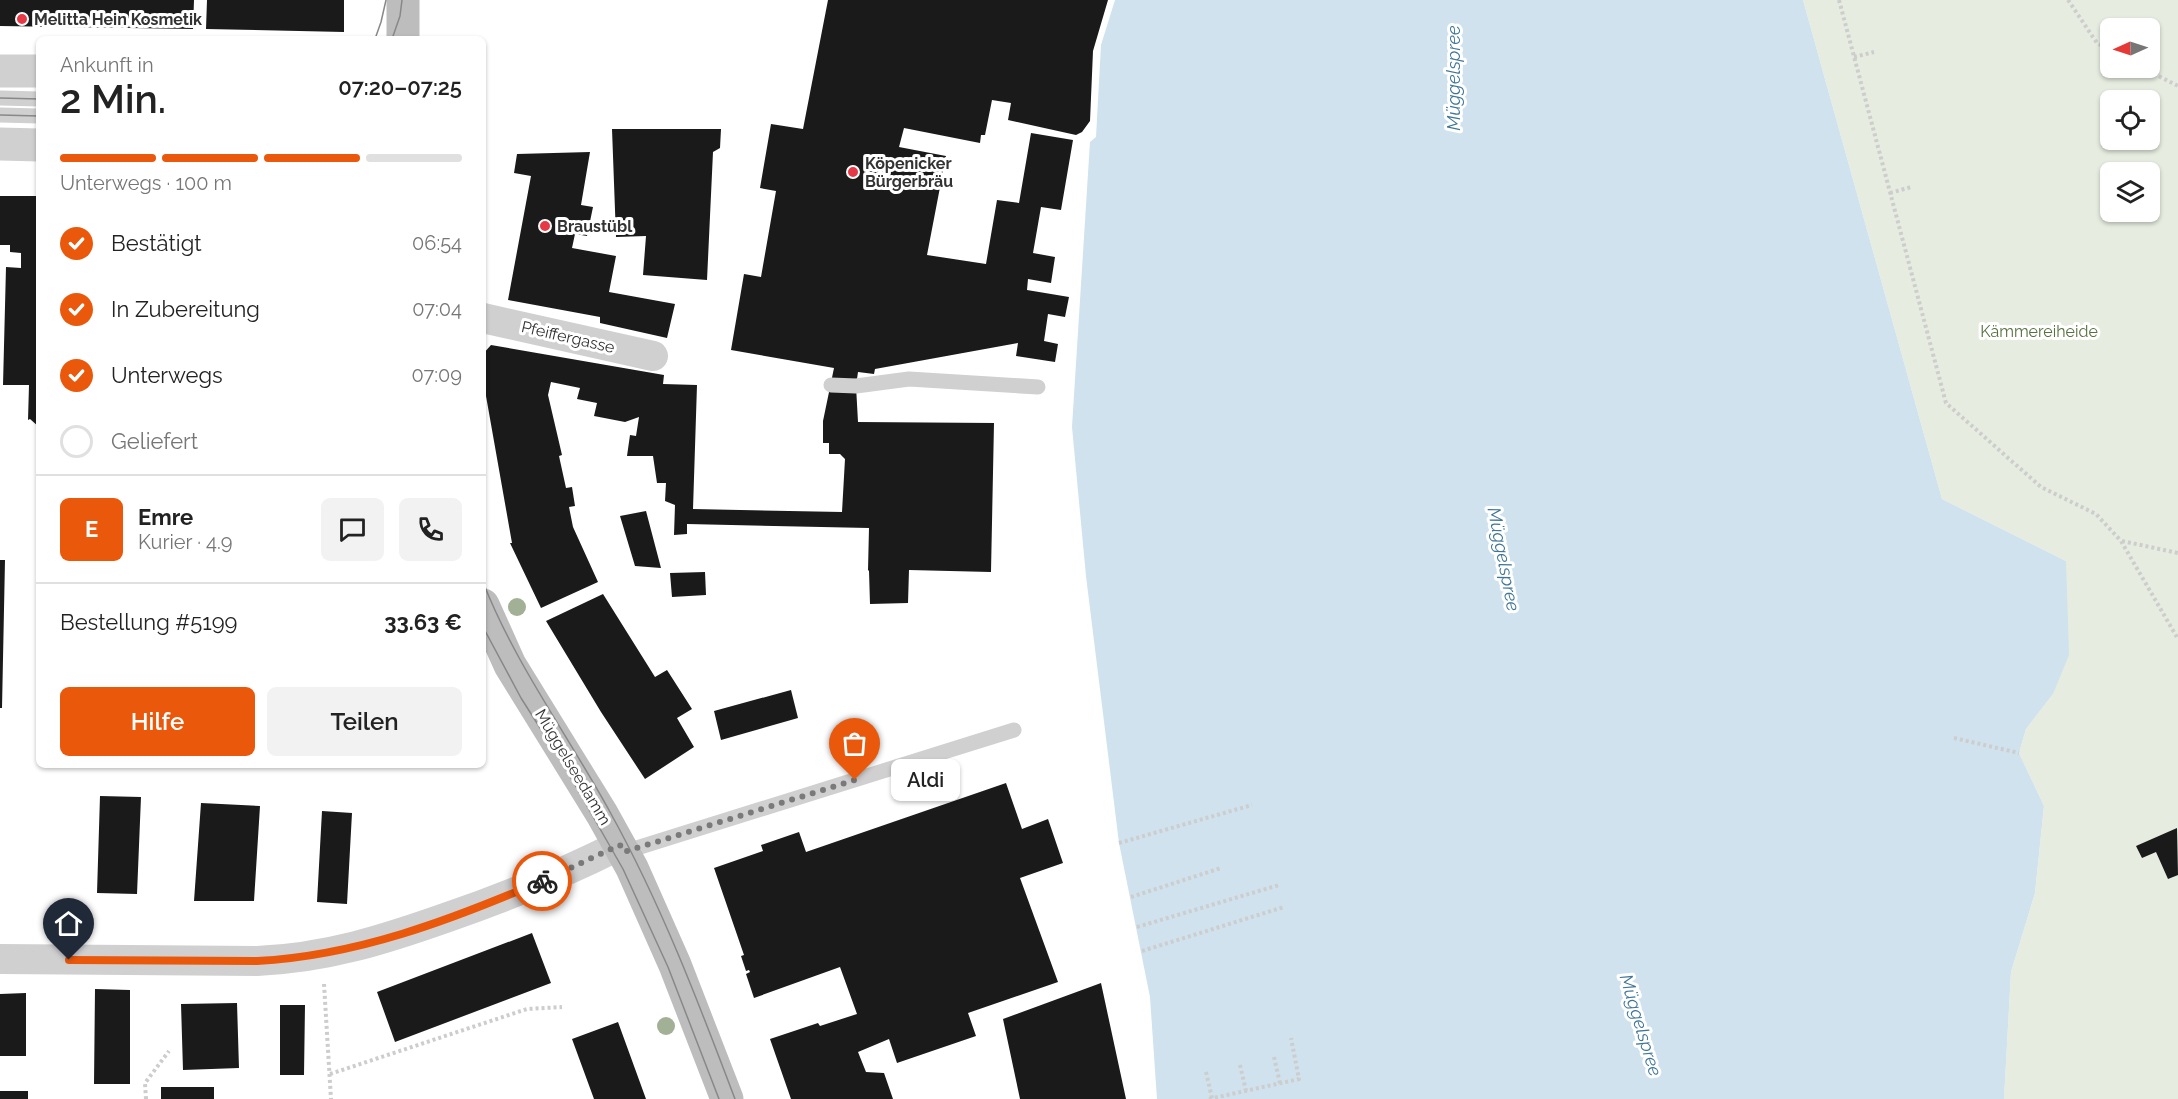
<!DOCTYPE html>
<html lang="de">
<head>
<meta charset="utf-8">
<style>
	:root { --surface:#fff; --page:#f2f2f2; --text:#222; --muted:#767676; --line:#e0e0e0; --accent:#ea580c }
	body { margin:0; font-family:Raleway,sans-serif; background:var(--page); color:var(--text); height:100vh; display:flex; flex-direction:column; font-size:22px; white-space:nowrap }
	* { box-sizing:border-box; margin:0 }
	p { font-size:20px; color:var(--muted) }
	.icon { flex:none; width:33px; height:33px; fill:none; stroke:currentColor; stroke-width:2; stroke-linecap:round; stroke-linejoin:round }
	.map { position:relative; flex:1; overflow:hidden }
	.details { position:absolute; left:36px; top:36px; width:450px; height:732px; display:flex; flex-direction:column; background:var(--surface); border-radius:9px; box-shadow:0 2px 4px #0004 }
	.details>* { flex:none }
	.needle { width:39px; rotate:267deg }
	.fabs { position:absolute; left:2100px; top:18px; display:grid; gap:12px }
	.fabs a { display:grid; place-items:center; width:60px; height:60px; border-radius:9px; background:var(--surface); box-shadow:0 2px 4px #0004; font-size:30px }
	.pin { position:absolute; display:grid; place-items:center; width:51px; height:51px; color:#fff; margin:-62px -26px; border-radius:50% 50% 50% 0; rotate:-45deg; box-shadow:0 0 6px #0007 }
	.pin .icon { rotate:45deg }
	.courier { position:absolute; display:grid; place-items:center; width:60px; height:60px; margin:-30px; border:4px solid #ea580c; border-radius:50%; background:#fff; color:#222; box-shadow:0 2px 8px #0007 }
	.bubble { position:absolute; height:42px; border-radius:9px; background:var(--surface); box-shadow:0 2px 4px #0004; font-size:20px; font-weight:600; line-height:42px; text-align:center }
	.headline em { font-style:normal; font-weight:600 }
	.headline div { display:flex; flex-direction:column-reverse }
	.headline { display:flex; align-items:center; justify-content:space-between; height:102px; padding:0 24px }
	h1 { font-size:39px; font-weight:600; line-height:45px }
	.bar { display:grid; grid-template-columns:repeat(4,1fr); gap:9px 6px; align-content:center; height:72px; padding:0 24px }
	.bar i { height:8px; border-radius:4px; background:var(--line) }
	.bar .on { background:var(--accent) }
	.bar p { grid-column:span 4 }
	.line { display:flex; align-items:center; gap:15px; padding:0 24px; border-top:2px solid var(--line) }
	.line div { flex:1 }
	.round { display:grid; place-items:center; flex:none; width:63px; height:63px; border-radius:9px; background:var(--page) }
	ol { padding:0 24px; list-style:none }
	li { display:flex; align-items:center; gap:18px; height:66px }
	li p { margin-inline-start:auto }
	li .icon { padding:6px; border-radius:50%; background:var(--accent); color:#fff; stroke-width:4 }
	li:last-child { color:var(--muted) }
	li i { width:33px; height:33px; border:3px solid var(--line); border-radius:50% }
	.button { display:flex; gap:12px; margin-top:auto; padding:12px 24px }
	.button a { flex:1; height:69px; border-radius:9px; background:var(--accent); color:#fff; font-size:24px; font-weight:600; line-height:69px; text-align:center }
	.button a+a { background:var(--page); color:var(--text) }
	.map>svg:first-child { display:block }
	.green { fill:#e6ecdf; fill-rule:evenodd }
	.water { fill:#cfe2ee }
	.building { fill:#1a1a1a }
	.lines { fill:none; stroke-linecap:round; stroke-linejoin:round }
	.path { stroke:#cdcdcd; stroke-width:4; stroke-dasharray:3 3; stroke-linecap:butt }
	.service { stroke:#d0d0d0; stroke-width:15 }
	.minor { stroke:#d0d0d0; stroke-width:30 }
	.tertiary { stroke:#d0d0d0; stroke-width:33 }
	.secondary { stroke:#bdbdbd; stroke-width:33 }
	.tram { stroke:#888; stroke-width:1.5 }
	.tree { fill:#a2b095 }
	.done { stroke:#7a7a7a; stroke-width:6; stroke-dasharray:0 10.8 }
	.route { stroke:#ea580c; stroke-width:8 }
	.poi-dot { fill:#e63946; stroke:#fff; stroke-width:2 }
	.labels { text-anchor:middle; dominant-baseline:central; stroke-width:6; stroke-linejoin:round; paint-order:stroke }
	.poi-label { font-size:16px; font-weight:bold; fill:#333; stroke:#fff; text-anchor:start }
	.park-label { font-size:16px; fill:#56703f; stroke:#fff }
	.street-label { font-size:16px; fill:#333; stroke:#fff }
	.water-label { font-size:18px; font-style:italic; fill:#3f7597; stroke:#fff }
</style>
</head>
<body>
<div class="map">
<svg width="2178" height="1099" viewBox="0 0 2178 1099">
	<rect width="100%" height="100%" fill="#fff"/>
	<path class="green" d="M1803,0H2178V1099H2004L2011,972L2035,893L2044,806L2019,753L2026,729L2053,694L2066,561L1942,499ZM2110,28H2150V68H2110ZM2110,100H2150V140H2110ZM2110,172H2150V212H2110Z"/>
	<path class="water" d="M1115,0H1803L1942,499L2066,561L2069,655L2053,694L2026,729L2019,753L2044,806L2035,893L2011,972L2004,1099H1157L1150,997L1119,843L1086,576L1072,427L1090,142L1096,137L1101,45Z"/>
	<path class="building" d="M0,0H194L193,29L0,26Z
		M207,0H344V32L206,29Z
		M828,0H1108L1093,51L1090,121L1082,132L1076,135L1008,120L1011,103L992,100L985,135H981L980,143L904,128L899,147L946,156L927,255L986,264L997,200L1019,203L1031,133L1073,140L1061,210L1041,207L1033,253L1055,257L1051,283L1028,279L1027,290L1069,297L1065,317L1048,314L1044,341L1058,344L1055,362L1016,356L1018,343L875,369L874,374L858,372L856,386L858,422L994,423L991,572L909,570L908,603L870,604L869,571L868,570L869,528L687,524V534L674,535L675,505L665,501L666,483H657L653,456H627L630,435L636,436L639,417L625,422L594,416L597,403L577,399L580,388L551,382L548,395L562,455L559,456L566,488L572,487L575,506L569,507L573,527L598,582L541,608L510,543H512L483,379V354L491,345L664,375L663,384L697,385L693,509L842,512L845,459L840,454H829V443H823V421L834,368L731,350L744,274L761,277L776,191L760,188L771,124L803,129Z
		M612,129H721L720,148L713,152L707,280L643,275L646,236L616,237Z
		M590,152L581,205L593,207L587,236L575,234L572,248L616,256L609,292L675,304L667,338L600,323V317L508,300L531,176L514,173L517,154Z
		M0,196H39V427L30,419L28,420L29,385H3L6,267L21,268V253L10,252V245H0Z
		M646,511L661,568L635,566L620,516Z
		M0,560H5L2,708H0Z
		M705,572L706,595L672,597L670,573Z
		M603,594L655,677L667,670L692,709L677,718L694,747L645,779L601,712L546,621Z
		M791,690L798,718L721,740L714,711Z
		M1006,783L1022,829L1048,819L1063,863L1020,878L1058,982L968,1013L976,1036L897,1063L889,1039L858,1052L866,1072L884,1073L893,1099H791L770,1039L818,1023L820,1026L857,1014L840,967L754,998L746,974L750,972L749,970L746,971L741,956L744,955L714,868L763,851L761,845L799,832L806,852Z
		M100,796L141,797L137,894L97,893Z
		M201,803L260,806L254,901H194Z
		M322,811L352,813L347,904L317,902Z
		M2177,828L2178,875L2168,879L2156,852L2142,858L2136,846Z
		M532,933L551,983L395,1042L377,992Z
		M1101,983L1126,1099H1020L1003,1019Z
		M95,989L130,990V1084H94Z
		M26,993V1056H0V994Z
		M237,1003L239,1068L183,1070L181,1004Z
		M280,1005H305L304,1075H280Z
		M618,1022L646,1099H594L572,1039Z
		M161,1087H214V1099H161Z
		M0,1091H28V1099H0Z"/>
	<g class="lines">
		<path class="path" d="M1839,0L1946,403L2041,487L2096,514L2121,541L2178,639
			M2068,0L2097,43L2110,50
			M1854,57L1874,52
			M2143,68L2178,86
			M1890,193L1911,187
			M2122,541L2178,553
			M1954,738L2019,753
			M1119,843L1252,805
			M1131,897L1221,868
			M1137,927L1279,885
			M1142,951L1284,907
			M324,984L331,1099
			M1274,1057L1280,1083
			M1240,1065L1246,1091
			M1206,1072L1212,1098
			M330,1074L527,1009L562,1007
			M146,1099L145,1083L169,1051
			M1209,1099L1299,1079L1291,1038"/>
		<path class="service" d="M0,98L39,99
			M0,115L39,116
			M831,385L856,386L909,379L1038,387
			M624,852L1014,730"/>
		<path class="minor" d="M483,318L653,356
			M0,959L257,961C326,958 383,940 448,917C506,897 564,873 620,845"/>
		<path class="tertiary" d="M0,71H39
			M0,144L39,145"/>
		<path class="secondary" d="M403,39V0
			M483,605L510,665L602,814L632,868L675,965L727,1099"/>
		<path class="tram" d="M375,39L381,22L386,0
			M392,39L400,16L402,0
			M0,98L39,99
			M0,115L39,116
			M483,582C515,664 568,735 610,812C661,904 698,1001 735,1099
			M483,627L521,698L563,764L623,869L668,967L719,1099"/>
	</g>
	<g class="tree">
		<circle cx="517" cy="607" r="9"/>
		<circle cx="666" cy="1026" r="9"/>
	</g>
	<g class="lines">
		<path class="done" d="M542,881L620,845L624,852L855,780"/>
		<path class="route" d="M69,960L257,961C356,956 451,920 542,881"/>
	</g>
	<g class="poi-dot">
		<circle cx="22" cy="19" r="6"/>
		<circle cx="853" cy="172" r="6"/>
		<circle cx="545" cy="226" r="6"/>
	</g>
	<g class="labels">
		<g class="poi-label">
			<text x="34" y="19">Melitta Hein Kosmetik</text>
			<text x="865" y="163">Köpenicker<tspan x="865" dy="18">Bürgerbräu</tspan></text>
			<text x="557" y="226">Braustübl</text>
		</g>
		<g class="park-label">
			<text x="2039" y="331">Kämmereiheide</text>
		</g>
		<g class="street-label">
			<text transform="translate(568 337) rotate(13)">Pfeiffergasse</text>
			<text transform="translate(573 767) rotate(59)">Müggelseedamm</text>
		</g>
		<g class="water-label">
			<text transform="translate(1453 78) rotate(-90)">Müggelspree</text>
			<text transform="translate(1504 559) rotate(79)">Müggelspree</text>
			<text transform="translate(1641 1025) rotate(73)">Müggelspree</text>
		</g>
	</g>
</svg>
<div class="fabs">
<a><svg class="needle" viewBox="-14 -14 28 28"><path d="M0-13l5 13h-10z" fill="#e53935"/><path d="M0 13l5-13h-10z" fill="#767676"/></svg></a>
<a><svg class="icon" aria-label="locate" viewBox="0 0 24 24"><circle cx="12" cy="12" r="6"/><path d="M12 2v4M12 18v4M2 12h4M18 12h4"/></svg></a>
<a><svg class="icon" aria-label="layers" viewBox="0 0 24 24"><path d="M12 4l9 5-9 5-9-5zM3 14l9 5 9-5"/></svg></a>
</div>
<div class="pin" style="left:855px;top:780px;background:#ea580c"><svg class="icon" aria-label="bag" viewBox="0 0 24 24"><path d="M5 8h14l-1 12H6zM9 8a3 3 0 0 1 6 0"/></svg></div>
<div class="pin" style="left:69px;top:960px;background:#1f2937"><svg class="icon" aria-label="home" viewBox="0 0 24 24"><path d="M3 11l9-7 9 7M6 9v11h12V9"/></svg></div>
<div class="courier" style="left:542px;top:881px"><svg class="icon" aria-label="bike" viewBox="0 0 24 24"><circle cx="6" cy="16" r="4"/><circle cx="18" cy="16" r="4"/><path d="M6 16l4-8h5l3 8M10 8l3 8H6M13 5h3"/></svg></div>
<div class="bubble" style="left:891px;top:759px;width:69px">Aldi</div>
<section class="details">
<div class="headline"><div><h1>2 Min.</h1><p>Ankunft in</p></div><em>07:20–07:25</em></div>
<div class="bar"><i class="on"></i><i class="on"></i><i class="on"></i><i></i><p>Unterwegs · 100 m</p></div>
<ol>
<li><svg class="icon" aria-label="check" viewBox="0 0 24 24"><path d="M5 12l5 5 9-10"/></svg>Bestätigt<p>06:54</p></li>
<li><svg class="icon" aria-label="check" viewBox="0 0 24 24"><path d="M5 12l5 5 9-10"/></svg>In Zubereitung<p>07:04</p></li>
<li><svg class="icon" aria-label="check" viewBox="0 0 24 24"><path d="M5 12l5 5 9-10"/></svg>Unterwegs<p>07:09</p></li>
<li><i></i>Geliefert</li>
</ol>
<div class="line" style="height:108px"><b class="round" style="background:var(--accent);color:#fff">E</b><div><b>Emre</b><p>Kurier · 4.9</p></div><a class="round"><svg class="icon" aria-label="chat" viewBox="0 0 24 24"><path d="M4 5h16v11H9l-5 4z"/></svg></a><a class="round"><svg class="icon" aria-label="phone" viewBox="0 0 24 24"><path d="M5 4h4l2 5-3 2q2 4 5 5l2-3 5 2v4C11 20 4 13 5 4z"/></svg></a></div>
<div class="line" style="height:78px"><div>Bestellung #5199</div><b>33.63 €</b></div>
<div class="button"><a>Hilfe</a><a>Teilen</a></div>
</section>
</div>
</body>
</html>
